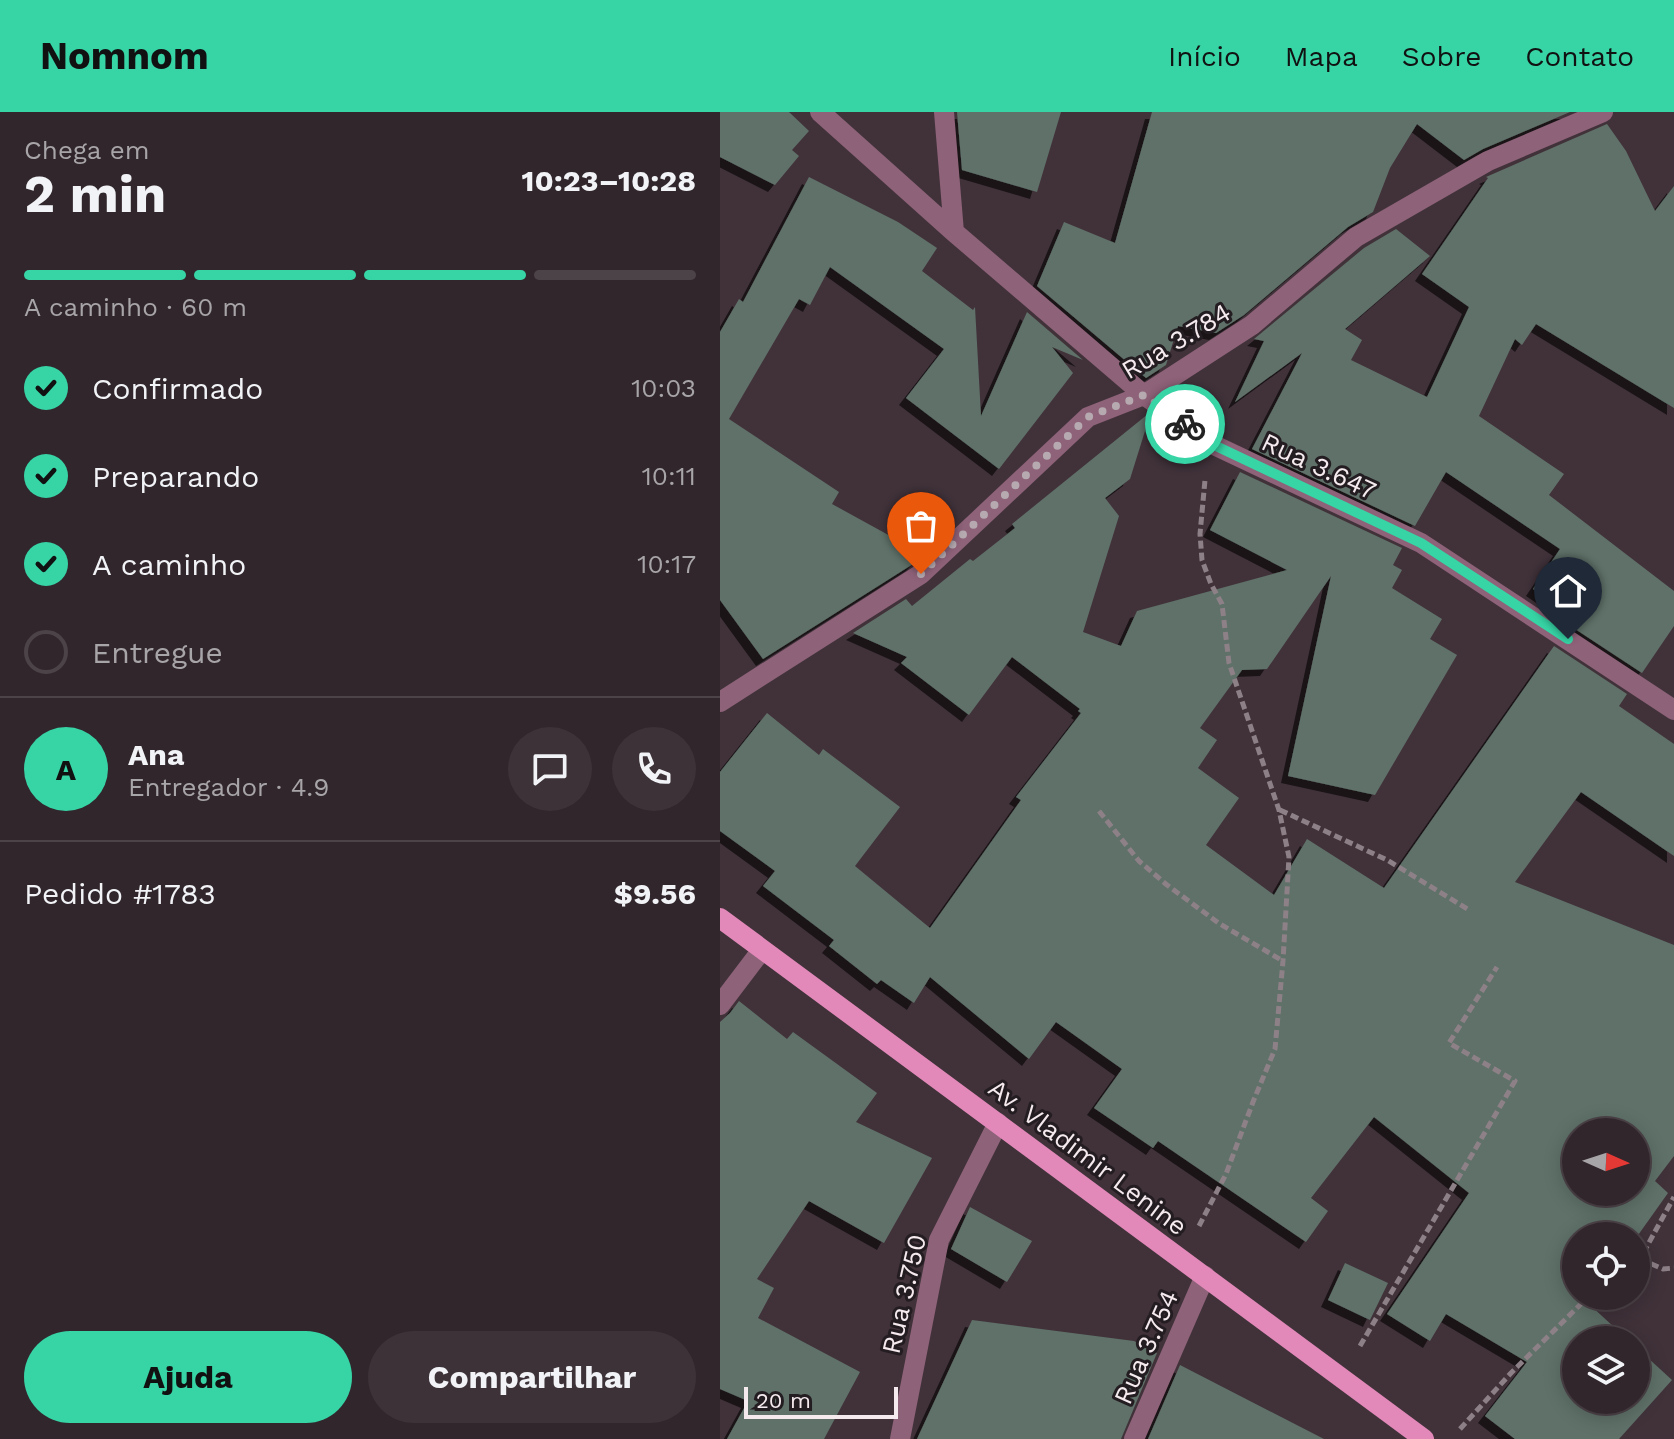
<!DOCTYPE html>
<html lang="pt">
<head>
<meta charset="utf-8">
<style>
	:root { --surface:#31262c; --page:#3d3238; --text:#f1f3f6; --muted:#a8a5a9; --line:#4c4348; --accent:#37d4a6 }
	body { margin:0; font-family:"Work Sans",sans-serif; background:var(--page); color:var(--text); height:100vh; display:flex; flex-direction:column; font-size:30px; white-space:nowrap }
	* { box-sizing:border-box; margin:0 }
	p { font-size:26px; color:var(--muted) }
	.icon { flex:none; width:44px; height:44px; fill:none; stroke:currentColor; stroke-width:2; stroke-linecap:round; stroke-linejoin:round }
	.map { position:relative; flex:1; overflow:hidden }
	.side { display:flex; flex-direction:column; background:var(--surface); width:720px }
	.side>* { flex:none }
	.needle { width:52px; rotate:93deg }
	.fabs { position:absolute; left:842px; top:1006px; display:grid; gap:16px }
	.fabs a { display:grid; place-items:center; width:88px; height:88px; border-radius:50%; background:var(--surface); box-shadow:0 4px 20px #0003,0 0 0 2px var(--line); font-size:40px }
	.scale { position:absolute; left:24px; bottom:20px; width:154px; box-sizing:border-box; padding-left:8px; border:4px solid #f5ebef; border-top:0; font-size:22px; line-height:28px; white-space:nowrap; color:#f5ebef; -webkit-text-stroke:6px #231c20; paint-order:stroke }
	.pin { position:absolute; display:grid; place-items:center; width:68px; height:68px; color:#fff; margin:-82px -34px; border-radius:50% 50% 50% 0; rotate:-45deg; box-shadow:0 0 8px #0007 }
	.pin .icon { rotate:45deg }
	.courier { position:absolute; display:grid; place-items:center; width:80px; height:80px; margin:-40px; border:6px solid #37d4a6; border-radius:50%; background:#fff; color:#222; box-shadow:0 2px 10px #0007 }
	.summary em { font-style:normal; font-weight:700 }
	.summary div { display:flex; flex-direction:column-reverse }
	.summary { display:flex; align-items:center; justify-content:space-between; height:136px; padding:0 24px }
	h1 { font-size:52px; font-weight:700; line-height:60px }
	.bar { display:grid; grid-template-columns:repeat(4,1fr); gap:12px 8px; align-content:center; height:96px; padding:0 24px }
	.bar i { height:10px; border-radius:6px; background:var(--line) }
	.bar .on { background:var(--accent) }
	.bar p { grid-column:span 4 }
	.line { display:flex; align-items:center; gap:20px; padding:0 24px; border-top:2px solid var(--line) }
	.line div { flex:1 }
	.round { display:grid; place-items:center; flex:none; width:84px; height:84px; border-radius:42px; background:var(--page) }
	ol { padding:0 24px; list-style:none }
	li { display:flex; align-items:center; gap:24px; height:88px }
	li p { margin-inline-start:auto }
	li .icon { padding:8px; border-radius:50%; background:var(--accent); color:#111; stroke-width:4 }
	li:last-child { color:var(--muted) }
	li i { width:44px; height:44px; border:4px solid var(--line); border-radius:50% }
	.cta { display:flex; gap:16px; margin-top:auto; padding:16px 24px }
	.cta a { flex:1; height:92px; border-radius:48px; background:var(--accent); color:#111; font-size:32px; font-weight:700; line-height:92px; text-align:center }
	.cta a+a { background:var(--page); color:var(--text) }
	header { display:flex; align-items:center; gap:48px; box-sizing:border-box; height:112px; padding:0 40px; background:var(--accent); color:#111 }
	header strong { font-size:38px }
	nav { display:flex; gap:44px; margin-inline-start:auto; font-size:28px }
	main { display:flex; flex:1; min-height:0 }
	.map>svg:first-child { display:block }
	.building { fill:#5f7169; fill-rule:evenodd; filter:url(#shadow) }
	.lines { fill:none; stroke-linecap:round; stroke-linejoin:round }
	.path { stroke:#8d8187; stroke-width:5; stroke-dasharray:8 4; stroke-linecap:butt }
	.minor { stroke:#8e6279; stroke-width:20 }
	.major { stroke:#e289ba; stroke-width:20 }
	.done { stroke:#b6aab0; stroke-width:8; stroke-dasharray:0 14.4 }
	.route { stroke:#37d4a6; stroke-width:10 }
	.labels { text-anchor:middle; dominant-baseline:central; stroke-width:6; stroke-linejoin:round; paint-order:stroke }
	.street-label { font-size:26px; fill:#f5ebef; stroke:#231c20 }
</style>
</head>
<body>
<header>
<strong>Nomnom</strong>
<nav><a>Início</a><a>Mapa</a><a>Sobre</a><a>Contato</a></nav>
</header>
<main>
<section class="side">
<div class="summary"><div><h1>2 min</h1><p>Chega em</p></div><em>10:23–10:28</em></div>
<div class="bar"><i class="on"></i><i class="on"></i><i class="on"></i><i></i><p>A caminho · 60 m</p></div>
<ol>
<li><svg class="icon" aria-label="check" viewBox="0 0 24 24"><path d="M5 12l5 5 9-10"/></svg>Confirmado<p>10:03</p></li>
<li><svg class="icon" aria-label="check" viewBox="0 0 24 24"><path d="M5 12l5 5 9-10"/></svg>Preparando<p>10:11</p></li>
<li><svg class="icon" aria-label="check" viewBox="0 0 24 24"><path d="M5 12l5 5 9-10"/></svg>A caminho<p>10:17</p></li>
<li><i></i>Entregue</li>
</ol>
<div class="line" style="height:144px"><b class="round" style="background:var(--accent);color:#111">A</b><div><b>Ana</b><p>Entregador · 4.9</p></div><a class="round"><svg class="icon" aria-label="chat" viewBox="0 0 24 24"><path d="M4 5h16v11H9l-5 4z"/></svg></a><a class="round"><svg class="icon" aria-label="phone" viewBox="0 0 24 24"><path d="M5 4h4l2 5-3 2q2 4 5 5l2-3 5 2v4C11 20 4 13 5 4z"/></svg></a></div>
<div class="line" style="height:104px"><div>Pedido #1783</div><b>$9.56</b></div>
<div class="cta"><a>Ajuda</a><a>Compartilhar</a></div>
</section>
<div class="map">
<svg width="954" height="1327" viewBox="0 0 954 1327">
	<defs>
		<filter id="shadow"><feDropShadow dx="-7" dy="7" stdDeviation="0" flood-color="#0009"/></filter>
	</defs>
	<rect width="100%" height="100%" fill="#41323a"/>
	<path class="building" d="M0,0H69L89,19L72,38L79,44L55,73L0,45Z
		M237,0H341L317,80L242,58Z
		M432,0H850L763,37L744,48L697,12L670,56L653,100L628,115L524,203L496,221L458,214L446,253L426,266L317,174L344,110L395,131Z
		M887,12L906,39L935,99L954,74V296L816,212L802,233L795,227L759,304L844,362L829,383L954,479V514L922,561L849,513L854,505L813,477L840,437L726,360L695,414L532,337L582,241L515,290L544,229L534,227L644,136L676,117L710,144L625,217L642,228L631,248L707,285L749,195L702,162L768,66L766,65Z
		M89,65L178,110L217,136L202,159L253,198L255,195L261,304L307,200L363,248L332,235L353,261L279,357L186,286L224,237L110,155L90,193L79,187L9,307L119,380L112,392L203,442L193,452L43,547L0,488V220L19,187L23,190Z
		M428,302L430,303L410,367L385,386L399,404L363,520L401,534L417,499L567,458L490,418L520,360L682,436L673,453L682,458L672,476L722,507L710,527L737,543L655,683L568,664L611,464L547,557L522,558L480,616L497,628L478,656L519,686L486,733L554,783L587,727L664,776L834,534L907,582L899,594L954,632V744L861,680L795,770L954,833V1044L935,1069L948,1081L916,1126V1124H856V1184H876L869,1192L908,1228H856V1288H916V1235L952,1268L899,1327H795L765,1304L807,1250L726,1202L710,1229L667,1202L749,1081L654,1005L591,1086L608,1099L586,1130L438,1029L433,1036L374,996L402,957L336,910L309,947L210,865L194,891L161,868L157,872L109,834L114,828L43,774L55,759L0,719V660L47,601L99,643L103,637L180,695L135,754L210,816L301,688L296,685L361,601L358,599L360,597L292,545L249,603L181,551L187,545L133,521L186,487L192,494L250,447L253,449L295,416L292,412ZM856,1020H916V1080H856Z
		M19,889L67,927L73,920L157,981L136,1010L212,1046L164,1131L89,1089L37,1167L54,1176L38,1206L140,1260L104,1327H7L28,1289L0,1277V910L10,901Z
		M250,1095L312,1129L287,1170L231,1137Z
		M625,1151L668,1171L650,1208L608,1188Z
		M252,1208L414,1229L437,1241L401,1327H197Z
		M460,1253L604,1327H428Z"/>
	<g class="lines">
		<path class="path" d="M560,698L667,748L749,798
			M379,699L419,749L447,773L500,812L563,849
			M479,1114L506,1062L533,990L555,937L563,849L569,745L559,698L509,551L502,492L491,472L482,448L480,422L485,368
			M920,1147L943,1157L954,1156
			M916,1150L920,1147L954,1085
			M640,1234L795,969L729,931L777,855
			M740,1317L791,1261L869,1184"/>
		<path class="minor" d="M100,0L234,120L424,283L496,334L701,431L954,598
			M224,0L234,120
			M0,590L201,462L368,305L424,283L532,213L636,125L768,49L883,0
			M0,893L41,839
			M180,1327L219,1128L278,1011
			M414,1327L485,1164"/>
		<path class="major" d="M0,806L704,1327"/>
	</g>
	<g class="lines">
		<path class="done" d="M201,462L368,305L424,283L465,312"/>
		<path class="route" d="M465,312L496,334L701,431L848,527"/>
	</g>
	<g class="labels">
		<g class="street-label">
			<text transform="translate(456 229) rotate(-31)">Rua 3.784</text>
			<text transform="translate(599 354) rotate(25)">Rua 3.647</text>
			<text transform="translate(368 1045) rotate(37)">Av. Vladimir Lenine</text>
			<text transform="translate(184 1182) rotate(-77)">Rua 3.750</text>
			<text transform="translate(426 1235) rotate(-66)">Rua 3.754</text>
		</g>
	</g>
</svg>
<div class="fabs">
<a><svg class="needle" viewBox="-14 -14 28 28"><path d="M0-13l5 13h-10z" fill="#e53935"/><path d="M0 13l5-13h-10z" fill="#a8a5a9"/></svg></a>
<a><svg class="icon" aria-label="locate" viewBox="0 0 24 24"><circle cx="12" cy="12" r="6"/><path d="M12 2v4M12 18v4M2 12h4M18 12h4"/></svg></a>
<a><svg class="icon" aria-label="layers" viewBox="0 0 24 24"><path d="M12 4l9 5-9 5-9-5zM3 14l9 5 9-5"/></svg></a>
</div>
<div class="scale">20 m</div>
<div class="pin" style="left:201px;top:462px;background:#ea580c"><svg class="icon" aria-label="bag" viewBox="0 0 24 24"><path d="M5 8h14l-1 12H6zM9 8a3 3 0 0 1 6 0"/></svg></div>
<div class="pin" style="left:848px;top:527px;background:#1f2937"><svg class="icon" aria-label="home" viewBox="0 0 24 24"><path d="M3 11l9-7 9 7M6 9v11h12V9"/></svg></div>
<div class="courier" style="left:465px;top:312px"><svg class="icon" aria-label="bike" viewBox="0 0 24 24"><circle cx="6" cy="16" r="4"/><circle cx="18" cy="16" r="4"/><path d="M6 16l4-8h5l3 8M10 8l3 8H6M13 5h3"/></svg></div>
</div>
</main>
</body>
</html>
